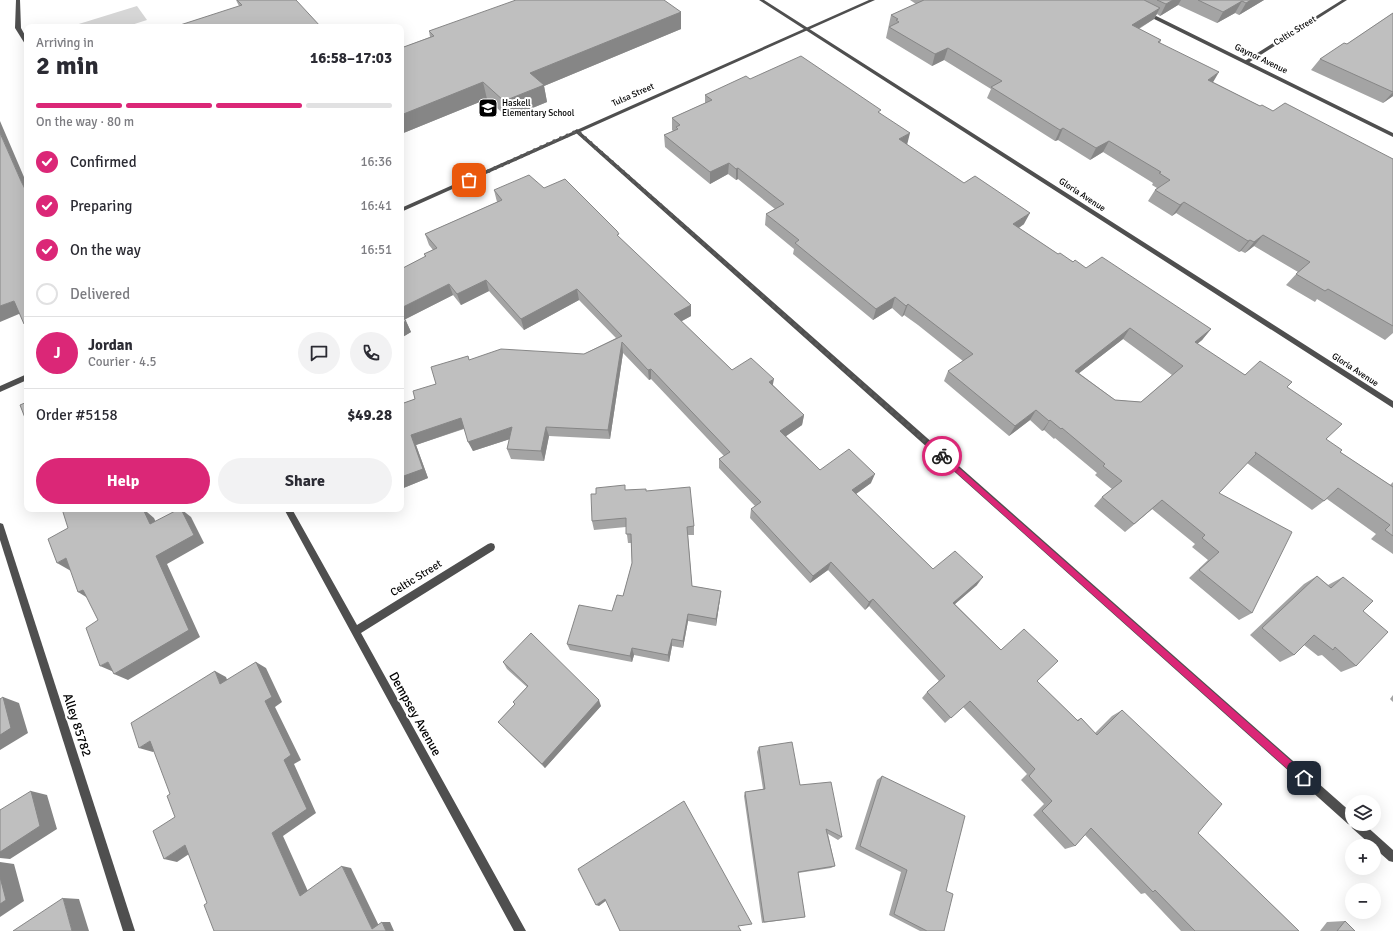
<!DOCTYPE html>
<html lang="en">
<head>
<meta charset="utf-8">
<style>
	:root { --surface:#fff; --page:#f2f2f3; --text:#2b2b33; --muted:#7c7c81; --line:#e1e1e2; --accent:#db2777 }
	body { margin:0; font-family:Signika,sans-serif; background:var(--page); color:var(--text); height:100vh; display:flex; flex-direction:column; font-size:15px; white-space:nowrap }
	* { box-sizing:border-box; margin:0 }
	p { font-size:13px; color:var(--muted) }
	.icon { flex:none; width:22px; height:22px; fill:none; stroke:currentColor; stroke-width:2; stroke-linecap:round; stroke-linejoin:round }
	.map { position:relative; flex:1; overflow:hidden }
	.side { position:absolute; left:24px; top:24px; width:380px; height:488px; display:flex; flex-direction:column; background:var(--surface); border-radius:8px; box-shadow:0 4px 16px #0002 }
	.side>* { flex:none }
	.fabs { position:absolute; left:1345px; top:795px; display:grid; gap:8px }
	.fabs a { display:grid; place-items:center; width:36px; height:36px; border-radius:50%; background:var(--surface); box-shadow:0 4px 16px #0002; font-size:20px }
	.pin { position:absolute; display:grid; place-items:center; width:34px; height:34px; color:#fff; margin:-17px; border-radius:8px; box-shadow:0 2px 6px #0006 }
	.courier { position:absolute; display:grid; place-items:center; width:40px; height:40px; margin:-20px; border:3px solid #db2777; border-radius:50%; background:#fff; color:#222; box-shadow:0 1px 5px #0007 }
	.head em { font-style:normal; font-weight:700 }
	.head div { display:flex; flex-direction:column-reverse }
	.head { display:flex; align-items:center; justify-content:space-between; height:68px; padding:0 12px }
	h1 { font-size:26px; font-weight:700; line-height:30px }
	.bar { display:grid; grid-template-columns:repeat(4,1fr); gap:6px 4px; align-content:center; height:48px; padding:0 12px }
	.bar i { height:5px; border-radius:3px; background:var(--line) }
	.bar .on { background:var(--accent) }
	.bar p { grid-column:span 4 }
	.line { display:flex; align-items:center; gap:10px; padding:0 12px; border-top:1px solid var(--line) }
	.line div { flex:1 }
	.round { display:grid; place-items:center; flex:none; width:42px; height:42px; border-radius:21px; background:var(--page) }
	ol { padding:0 12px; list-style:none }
	li { display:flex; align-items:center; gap:12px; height:44px }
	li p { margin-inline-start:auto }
	li .icon { padding:4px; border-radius:50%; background:var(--accent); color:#fff; stroke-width:4 }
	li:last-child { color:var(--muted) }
	li i { width:22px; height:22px; border:2px solid var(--line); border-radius:50% }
	.button { display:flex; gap:8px; margin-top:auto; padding:8px 12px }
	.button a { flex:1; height:46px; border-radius:24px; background:var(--accent); color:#fff; font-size:16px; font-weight:700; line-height:46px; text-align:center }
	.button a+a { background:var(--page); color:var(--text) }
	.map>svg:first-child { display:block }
	.green { fill:#d6d6d6 }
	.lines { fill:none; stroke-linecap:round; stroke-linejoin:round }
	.service { fill:#4f4f4f; fill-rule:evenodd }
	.minor { fill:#4f4f4f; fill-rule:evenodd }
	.tertiary { fill:#4f4f4f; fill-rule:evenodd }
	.wall { fill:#a4a4a4; fill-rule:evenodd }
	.shaded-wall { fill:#868686 }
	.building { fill:#bfbfbf; stroke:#868686; fill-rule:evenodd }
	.route { fill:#db2777 }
	.done { stroke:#595959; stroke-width:4; stroke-dasharray:0 7.2 }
	.labels { text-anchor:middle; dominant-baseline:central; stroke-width:4; stroke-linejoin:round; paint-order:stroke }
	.far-street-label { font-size:9px; fill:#000; stroke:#fff }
	.far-poi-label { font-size:9px; fill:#000; stroke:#fff; text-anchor:start }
	.street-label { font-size:11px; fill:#000; stroke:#fff }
	.near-street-label { font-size:13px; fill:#000; stroke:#fff }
</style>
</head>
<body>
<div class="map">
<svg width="1393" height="931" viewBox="0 0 1393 931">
	<rect width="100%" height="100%" fill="#fff"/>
	<path class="green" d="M137,6L147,20L125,27H69Z"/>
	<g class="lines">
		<path class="service" d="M0,523L3,524L4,527L135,931H123L0,540Z"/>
		<path class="minor" d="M16,0H20L21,28L27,39V45L25,44L15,28Z
			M759,0H764L1393,401V408Z
			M1342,0H1347L1248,63L1243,62Z
			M577,129L1352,813V824H1364L1393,850V862L1389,861L1352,828L1351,825L1348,824L575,132L574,131Z
			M284,509H292L357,625L488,544L491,543L494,544L495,547L494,550L361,633L526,931H514Z"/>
		<path class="tertiary" d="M869,0H875L401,212V208Z
			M1146,11L1393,133V137L1144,14L1143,13Z
			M27,374V380L0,392V386Z"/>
	</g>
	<path class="wall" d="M236,0H296L239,6Z
		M910,0H1264L1239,15L1235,13L1217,23L1178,5L1160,16L1157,14L1154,19L1139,29L1161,40L1160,43L1213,82L1260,106L1393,159V333L1385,340L1317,299L1315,302L1286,285L1298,272L1254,246L1245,253L1241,251L1239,252L1176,213L1172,216L1148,201L1155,190L1157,188L1152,185L1153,183L1103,152L1090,160L1058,140L1055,141L987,98L991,89L944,60L932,66L886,38L891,15L916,4Z
		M681,12V29L544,86L547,102L508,118L487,99L401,134V48L430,37L429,31Z
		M1393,13V96L1383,103L1311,70L1320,59L1347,44Z
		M750,79L880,113L907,145L1024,224L1019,228L1058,254L1211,329L1202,340L1197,344L1245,375L1287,387L1326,439L1340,452L1390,485L1393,482V554L1371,539L1376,534L1327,499L1324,501L1312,510L1247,463L1219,493L1252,613L1239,620L1189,578L1208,560L1192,547L1195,544L1152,509L1125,532L1094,506L1102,497L1112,489L1095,475L1097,473L1055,438L1054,439L1044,430L1042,431L1030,420L1009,436L944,381L948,371L963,361L918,325L904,315L902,317L892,308L873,320L793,254L794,249L765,225L766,214L775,209L738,179L736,180L728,174L710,184L665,147L664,135L673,131L672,130V118L705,103V95ZM1123,339L1172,375L1141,402L1115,400L1079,373Z
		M544,188L620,238L691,305V316L681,321L732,370L773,385L804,415L802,425L786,436L820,470L871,483L856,494L933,569L977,585L955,604L1001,650L1037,681L1077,720L1081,718L1095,733L1112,716L1122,710L1198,833L1299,931H1181L1145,893L1141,894L1085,835L1075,846L1065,849L1033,815L1044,804L1021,780L1027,774L963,707L945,723L922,698L927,692L939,681L869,606L865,610L828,570L810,583L750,518L751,509L755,506L719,468V459L724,456L651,379L649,380L623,353L610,439L549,436L544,461L511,459L507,449L510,439L473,451L464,429L416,445L428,478L401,489V404L415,399L469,360L584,354L616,338L579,300L524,330L489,291L461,305L453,295L405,319L411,332L401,338V269L425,257L424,254L433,250L429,245L425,234L497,202L494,190Z
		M626,490L646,491L694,526V535H688L692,586L721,591L720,599L716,626L688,621L683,648L672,646L669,662L634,655L632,662L570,650L567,644L612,611L623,596L632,563L631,543H628L626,527L594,530L592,521Z
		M1317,576L1328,585L1343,577L1363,611L1356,666L1341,672L1322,655L1318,656L1304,645L1294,655L1280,662L1250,635L1304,584Z
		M503,662L601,706L545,768L498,722L515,704L513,702L527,687L507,669Z
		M1393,695V702L1390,699Z
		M759,747L800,785L842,837L838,840L828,834L835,866L831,868L798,873L805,917L762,923L744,796L745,792L763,789L757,752Z
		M882,776L946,891L944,931H920L889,915L901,872L855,849L877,780Z
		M1345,921L1355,931H1320L1327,922Z"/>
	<path class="shaded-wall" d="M1173,0H1181L1178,5L1160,16L1166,4Z
		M1251,0H1264L1239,15L1246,3Z
		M1242,1L1235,13L1217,23L1223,12Z
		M1160,8L1154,19L1126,36L1132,25Z
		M681,12V29L544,86L547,102L508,118L504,101L530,73Z
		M948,48L944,60L932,66L935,54Z
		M1219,72L1212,84L1208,80Z
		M483,82L487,99L401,134V115Z
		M1393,92V96L1383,103Z
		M0,121L27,184V193L21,181L0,133Z
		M1063,128L1058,140L1055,141L1060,130Z
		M910,133L907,145L899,139Z
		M1109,141L1103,152L1090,160L1096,148Z
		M729,163L728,174L710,184V172Z
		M738,168V179L736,180V169Z
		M1184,202L1176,213L1172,216L1180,205Z
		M1030,213L1024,224L1008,235L1013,224Z
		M1263,235L1254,246L1245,253L1254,242Z
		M1250,240L1241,251L1239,252L1248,241Z
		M486,280L489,291L461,305L457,294Z
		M449,284L453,295L402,321L401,318V308Z
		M577,289L579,300L524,330L521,319Z
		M895,297L892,308L873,320L876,309Z
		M14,301L26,311L0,322V306Z
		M908,304L904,315L902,317L906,306Z
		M691,305V316L675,325L674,314Z
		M406,321L411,332L401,338V324Z
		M27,322V327L24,324Z
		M1130,328L1123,339L1069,381L1075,371Z
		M1211,329L1202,340L1186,353L1195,342Z
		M622,342L623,353L610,439L608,430Z
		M651,369V379L649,380L648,370Z
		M774,379L772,389L769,382Z
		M1036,410L1030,420L1009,436L1015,426Z
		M804,415L802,425L779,441L780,431Z
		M461,418L465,428L416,445L428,478L401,489V477L411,435Z
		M1050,420L1044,430L1042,431L1049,421Z
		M512,427L516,437L473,451L468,442Z
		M546,427L549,436L544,461L541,451Z
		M875,474L871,483L849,499L852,490Z
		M1162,500L1152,509L1125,532L1134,524Z
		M138,509H146L147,512L154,518L161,533L150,524Z
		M181,509L191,517L204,543L167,564L200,637L128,680L114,674L156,556Z
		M66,558L71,571L57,563Z
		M831,562L828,570L810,583L813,576Z
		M983,577L977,585L948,610L953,603Z
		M83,590L91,600L78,592Z
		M721,591L720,599L716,626V619Z
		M873,599L869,606L865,610L869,602Z
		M688,614V621L683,648V641Z
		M672,639V646L669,662L668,655Z
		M632,648L634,655L632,662L630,656Z
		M108,662L114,672L100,666Z
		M256,662L266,668L282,702L275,707L301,760L294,764L316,813L283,836L311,898L300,896L272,833L265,701Z
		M215,671L226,677L231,690L220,684Z
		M3,697L19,703L28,733L0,750V735Z
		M599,700L601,706L545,768L542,764Z
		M150,741L163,746L153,752L139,748Z
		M31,791L47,795L57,829L10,859L0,858V852Z
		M185,845L198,848L177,862L164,859Z
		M0,862L14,864L24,901L0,917Z
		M342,866L351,868L381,930L372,929Z
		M63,898L79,899L89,931H72Z
		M605,899L607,900L599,906L596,905Z
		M382,922H390L394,931H386Z"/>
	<path class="building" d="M237,0H296L321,27H174L242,5Z
		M516,0H664L681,12L530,73L544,85L504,101L483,82L401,115V48L434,36L429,31Z
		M924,0H1144L1160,8L1132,25L1161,40L1158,42L1219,72L1208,80L1260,106L1262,105L1273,111L1285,103L1393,159V326L1328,289L1325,291L1296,274L1310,262L1263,235L1254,242L1250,240L1248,241L1184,202L1180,205L1155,190L1170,180L1159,173L1161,172L1109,141L1096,148L1063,128L1060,130L991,87L1002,81L948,48L935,54L889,27L899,22L896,20L898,19L891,15Z
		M1157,0H1173L1166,4Z
		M1198,0H1251L1246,3L1242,1L1223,12Z
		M1393,13V92L1320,59L1344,43L1347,44Z
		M801,56L881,110L878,112L910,133L899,139L964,183L975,176L1030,213L1013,224L1058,254L1060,253L1073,262L1075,260L1086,268L1102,257L1211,329L1195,342L1245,375L1260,361L1292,382L1287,387L1342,424L1326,439L1342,450L1340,452L1393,487V536L1385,530L1390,525L1338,488L1324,501L1255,452L1256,454L1219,493L1292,532L1252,613L1199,570L1219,552L1202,538L1205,535L1162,500L1134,524L1102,497L1122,481L1103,466L1105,464L1062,428L1061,429L1050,420L1049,421L1036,410L1015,426L948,371L973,354L908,304L906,306L895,297L876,309L795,243L799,240L766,214L784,204L738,168L736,169L729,163L710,172L664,135L678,129L676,127L680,125L672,118L712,100L705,95L746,76L750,79ZM1130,328L1183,366L1141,402L1115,400L1075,371Z
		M0,133L21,181L27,193V322L24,324L14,301L0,306Z
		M529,175L544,188L565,179L617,231L619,234L617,235L691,305L674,314L732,370L751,358L774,379L769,382L804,415L780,431L820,470L849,449L875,474L852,490L933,569L955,551L983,577L953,603L1001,650L1024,629L1058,661L1037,681L1078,721L1081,718L1097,735L1122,710L1222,804L1198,833L1299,931H1195L1155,890L1153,892L1091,828L1075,846L1042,811L1052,801L1029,776L1035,769L970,701L951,718L927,692L945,676L873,599L869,602L831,562L813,576L751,509L761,502L719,459L730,452L651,369L648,370L622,342L608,430L546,427L541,451L507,449L512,427L468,442L461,418L411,435L423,469L401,477V404L415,399L413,391L436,384L431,367L468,356L469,360L501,349L584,354L622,336L577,289L521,319L486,280L457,294L449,284L401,308V269L426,256L424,254L437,248L425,234L502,200L494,190Z
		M401,315L406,321L401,324Z
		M27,402V423L20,405Z
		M625,485V490L646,489V491L690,487L694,526L687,527L692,586L721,591L716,619L688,614L683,641L672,639L668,655L632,648L630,656L567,644L579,605L612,611L617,595L623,596L632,563L631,534H626V518L592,521L591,494H596V488Z
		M62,509H138L139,511L143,509L150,524L179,509H181L194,535L156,556L189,630L114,674L108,662L100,666L86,628L98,620L83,590L78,592L66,558L57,563L48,539L68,528Z
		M1317,576L1331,588L1343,577L1373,601L1363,611L1388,632L1356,666L1335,647L1333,650L1314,635L1294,655L1262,628Z
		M531,633L599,700L542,764L498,722L515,704L513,702L528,686L503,662Z
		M256,662L272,697L265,701L291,755L284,760L307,809L272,833L300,896L342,866L372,929L382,922L386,931H214L204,905L207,903L185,845L164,859L153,831L175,817L167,796L170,794L150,741L139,748L131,723L215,671L220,684Z
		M3,697L11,728L0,735V699Z
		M792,742L800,785L831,782L842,837L826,829L835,866L798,872L805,917L764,922L745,792L765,789L759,747Z
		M882,776L965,816L946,891L953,894L944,931H927L894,914L907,870L860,846Z
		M31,791L40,826L0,852V810Z
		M684,801L752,924L738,926L741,931H620L605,899L596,905L578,869Z
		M0,877L6,900L0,904Z
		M63,898L72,931H13Z
		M1345,921L1355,931H1337Z"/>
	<path class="route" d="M942,453L1307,775V781H1301L940,458V454Z"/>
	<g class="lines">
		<path class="done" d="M469,180L577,131L942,456"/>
	</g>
	<defs>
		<g id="school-square" transform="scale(1)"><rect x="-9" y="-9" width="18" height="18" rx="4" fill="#000" stroke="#fff"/><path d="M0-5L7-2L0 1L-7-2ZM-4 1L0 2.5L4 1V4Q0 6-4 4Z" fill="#fff"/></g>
	</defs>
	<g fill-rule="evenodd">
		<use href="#school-square" x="488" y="108"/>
	</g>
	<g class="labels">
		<g class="far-street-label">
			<text transform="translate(1295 31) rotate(-32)">Celtic Street</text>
			<text transform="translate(1261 59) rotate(26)">Gaynor Avenue</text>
			<text transform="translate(633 95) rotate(-24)">Tulsa Street</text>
			<text transform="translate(1082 195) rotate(33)">Gloria Avenue</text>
			<text transform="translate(1355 370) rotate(33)">Gloria Avenue</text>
		</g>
		<g class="far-poi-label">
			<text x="502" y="103">Haskell<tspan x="502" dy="10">Elementary School</tspan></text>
		</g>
		<g class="street-label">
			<text transform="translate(416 578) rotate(-32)">Celtic Street</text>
		</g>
		<g class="near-street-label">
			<text transform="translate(415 714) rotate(61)">Dempsey Avenue</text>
			<text transform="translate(77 725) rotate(72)">Alley 85782</text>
		</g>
	</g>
</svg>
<div class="fabs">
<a><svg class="icon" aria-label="layers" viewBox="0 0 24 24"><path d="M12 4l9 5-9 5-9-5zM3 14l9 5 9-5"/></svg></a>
<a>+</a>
<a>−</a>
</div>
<div class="pin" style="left:469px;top:180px;background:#ea580c"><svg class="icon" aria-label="bag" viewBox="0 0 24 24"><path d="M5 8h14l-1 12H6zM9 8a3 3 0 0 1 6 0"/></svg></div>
<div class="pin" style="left:1304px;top:778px;background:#1f2937"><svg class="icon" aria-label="home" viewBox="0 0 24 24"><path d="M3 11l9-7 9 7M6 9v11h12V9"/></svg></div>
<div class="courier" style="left:942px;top:456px"><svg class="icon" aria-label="bike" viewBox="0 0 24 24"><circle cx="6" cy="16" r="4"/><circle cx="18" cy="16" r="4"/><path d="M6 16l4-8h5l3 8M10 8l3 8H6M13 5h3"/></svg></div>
<section class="side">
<div class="head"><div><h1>2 min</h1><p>Arriving in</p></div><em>16:58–17:03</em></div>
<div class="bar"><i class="on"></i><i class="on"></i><i class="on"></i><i></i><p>On the way · 80 m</p></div>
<ol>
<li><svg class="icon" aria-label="check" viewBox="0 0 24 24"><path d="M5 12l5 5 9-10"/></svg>Confirmed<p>16:36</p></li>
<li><svg class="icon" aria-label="check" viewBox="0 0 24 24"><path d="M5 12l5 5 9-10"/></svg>Preparing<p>16:41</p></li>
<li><svg class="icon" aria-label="check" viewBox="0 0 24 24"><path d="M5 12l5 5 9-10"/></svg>On the way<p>16:51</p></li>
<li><i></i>Delivered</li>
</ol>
<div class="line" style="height:72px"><b class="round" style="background:var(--accent);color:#fff">J</b><div><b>Jordan</b><p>Courier · 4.5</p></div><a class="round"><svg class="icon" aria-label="chat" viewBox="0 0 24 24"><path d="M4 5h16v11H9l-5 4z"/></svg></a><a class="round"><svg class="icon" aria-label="phone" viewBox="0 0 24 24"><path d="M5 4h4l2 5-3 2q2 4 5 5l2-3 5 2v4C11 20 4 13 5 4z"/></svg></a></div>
<div class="line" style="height:52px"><div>Order #5158</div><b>$49.28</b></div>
<div class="button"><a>Help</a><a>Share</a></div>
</section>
</div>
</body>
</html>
